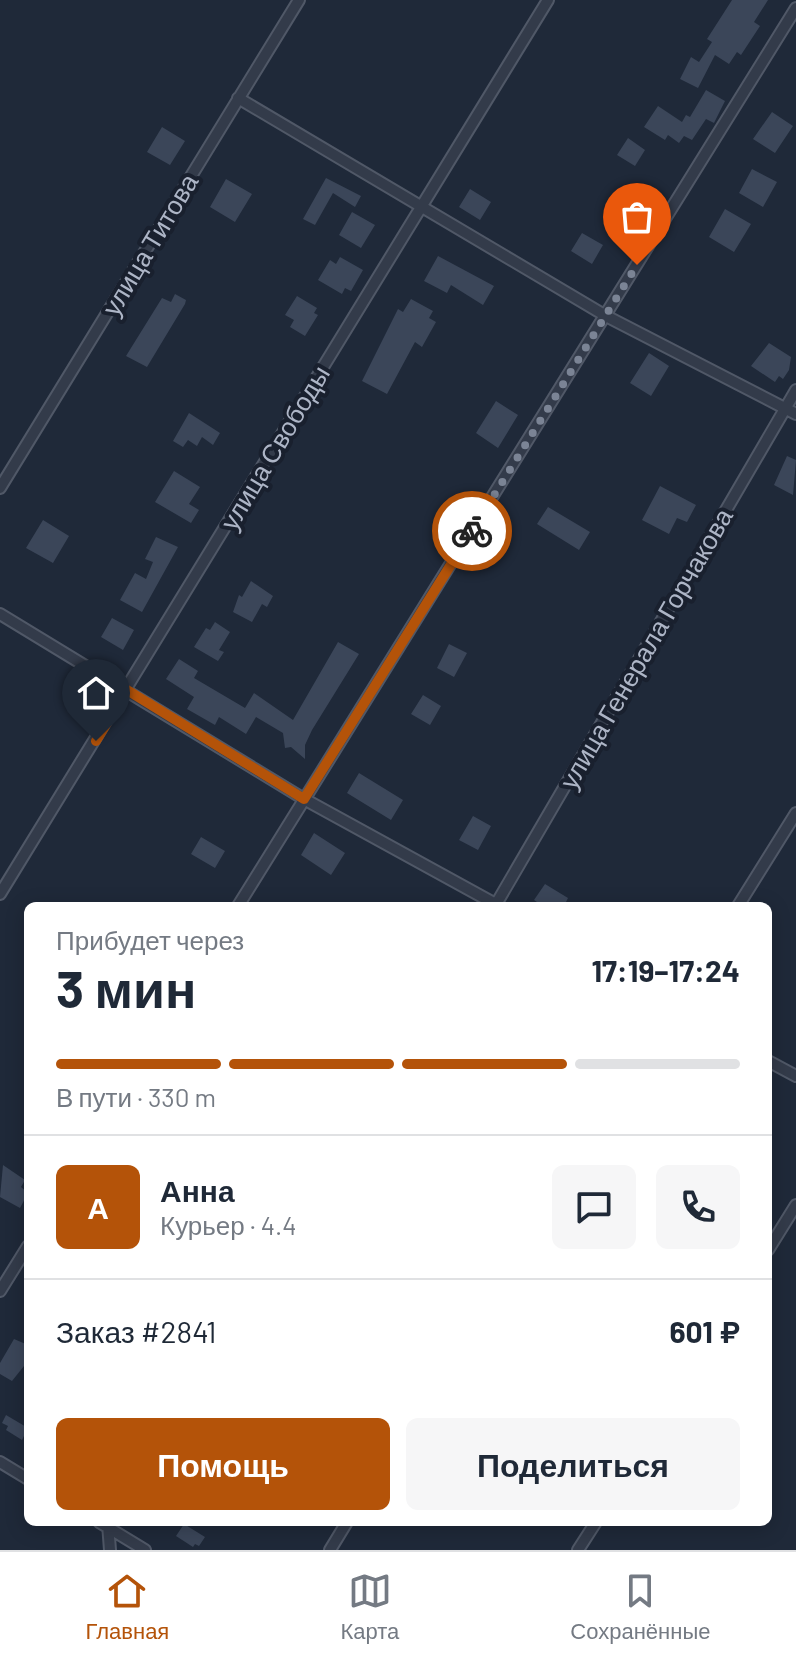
<!DOCTYPE html>
<html lang="ru">
<head>
<meta charset="utf-8">
<style>
	:root { --surface:#fff; --page:#f6f6f7; --text:#1f2937; --muted:#747a83; --line:#e0e1e3; --accent:#b45309 }
	body { margin:0; font-family:Barlow,sans-serif; background:var(--page); color:var(--text); height:100vh; display:flex; flex-direction:column; font-size:30px; white-space:nowrap }
	* { box-sizing:border-box; margin:0 }
	p { font-size:26px; color:var(--muted) }
	.icon { flex:none; width:44px; height:44px; fill:none; stroke:currentColor; stroke-width:2; stroke-linecap:round; stroke-linejoin:round }
	.map { position:relative; flex:1; overflow:hidden }
	.sheet { position:absolute; left:24px; top:902px; width:748px; height:624px; display:flex; flex-direction:column; background:var(--surface); border-radius:12px; box-shadow:0 4px 20px #0003 }
	.sheet>* { flex:none }
	.pin { position:absolute; display:grid; place-items:center; width:68px; height:68px; color:#fff; margin:-82px -34px; border-radius:50% 50% 50% 0; rotate:-45deg; box-shadow:0 0 8px #0007 }
	.pin .icon { rotate:45deg }
	.courier { position:absolute; display:grid; place-items:center; width:80px; height:80px; margin:-40px; border:6px solid #b45309; border-radius:50%; background:#fff; color:#222; box-shadow:0 2px 10px #0007 }
	.overview em { font-style:normal; font-weight:700 }
	.overview div { display:flex; flex-direction:column-reverse }
	.overview { display:flex; align-items:center; justify-content:space-between; height:136px; padding:0 32px }
	h1 { font-size:52px; font-weight:700; line-height:60px }
	.bar { display:grid; grid-template-columns:repeat(4,1fr); gap:12px 8px; align-content:center; height:96px; padding:0 32px }
	.bar i { height:10px; border-radius:6px; background:var(--line) }
	.bar .active { background:var(--accent) }
	.bar p { grid-column:span 4 }
	.line { display:flex; align-items:center; gap:20px; padding:0 32px; border-top:2px solid var(--line) }
	.line div { flex:1 }
	.round { display:grid; place-items:center; flex:none; width:84px; height:84px; border-radius:12px; background:var(--page) }
	.button { display:flex; gap:16px; margin-top:auto; padding:16px 32px }
	.button a { flex:1; height:92px; border-radius:12px; background:var(--accent); color:#fff; font-size:32px; font-weight:700; line-height:92px; text-align:center }
	.button a+a { background:var(--page); color:var(--text) }
	.tabs { display:flex; justify-content:space-around; align-items:center; height:112px; border-top:2px solid var(--line); background:var(--surface); font-size:22px; color:var(--muted) }
	.tabs a { display:grid; justify-items:center; gap:4px }
	.tabs .active { color:var(--accent) }
	.map>svg:first-child { display:block }
	.building { fill:#3b4659 }
	.lines { fill:none; stroke-linecap:round; stroke-linejoin:round }
	.street-casing { stroke:#505867; stroke-width:14 }
	.street { stroke:#333b4a; stroke-width:10 }
	.done { stroke:#7b8495; stroke-width:8; stroke-dasharray:0 14.4 }
	.route { stroke:#b45309; stroke-width:10 }
	.labels { text-anchor:middle; dominant-baseline:central; stroke-width:8; stroke-linejoin:round; paint-order:stroke }
	.street-label { font-size:26px; fill:#adb5c6; stroke:#19202e }
</style>
</head>
<body>
<div class="map">
<svg width="796" height="1550" viewBox="0 0 796 1550">
	<rect width="100%" height="100%" fill="#1f2939"/>
	<path class="building" d="M732,0H768L754,22L760,26L741,55L737,52L729,64L715,55L698,88L680,79L691,57L699,62L712,42L707,39Z
		M706,90L725,101L714,123L706,119L692,140L684,136L679,143L668,135L665,140L644,127L658,106L682,122L686,115L690,117Z
		M772,112L793,126L775,153L753,139Z
		M162,127L185,141L170,165L147,152Z
		M628,138L645,150L635,166L617,155Z
		M752,169L777,182L763,207L739,193Z
		M326,178L361,196L355,207L333,193L315,225L303,219Z
		M226,179L252,194L235,222L210,207Z
		M470,189L491,202L480,220L459,207Z
		M725,209L751,224L734,252L709,237Z
		M352,212L375,225L361,248L339,235Z
		M582,233L603,245L592,264L571,251Z
		M438,256L494,286L483,305L451,285L447,293L424,281Z
		M340,257L363,270L351,291L345,288L342,294L318,280L330,260L336,264Z
		M175,294L186,300L185,304L147,367L126,356L162,298L171,302Z
		M297,296L317,308L314,313L318,315L305,336L290,327L294,320L285,315Z
		M411,299L433,311L429,318L436,322L422,347L415,342L387,394L362,381L398,309L403,312Z
		M769,343L791,357L789,370L783,379L779,376L775,382L751,366Z
		M649,353L669,366L651,396L630,383Z
		M496,401L518,415L498,448L476,433Z
		M189,413L220,433L213,445L202,437L197,446L188,440L183,447L173,441Z
		M787,456L796,460L793,495L774,485Z
		M174,471L200,487L189,504L199,510L191,523L155,502Z
		M660,486L696,505L687,522L677,518L669,534L642,520Z
		M548,507L590,532L579,550L537,524Z
		M43,520L69,536L53,563L26,548Z
		M156,537L178,547L142,612L120,600L135,573L146,579L153,562L145,559Z
		M251,581L273,596L267,607L262,604L252,622L233,612L239,595L242,597Z
		M112,618L134,630L123,650L101,637Z
		M215,622L230,632L219,650L224,652L218,661L194,647L206,628L210,630Z
		M338,642L359,654L312,730L305,745V759L291,747L285,748L283,733L256,717L246,734L219,717L215,725L187,709L194,697L166,679L179,659L198,671L194,678L245,708L254,693L293,720Z
		M449,644L467,653L454,677L437,668Z
		M423,695L441,706L430,725L411,714Z
		M359,773L403,800L391,820L347,793Z
		M473,816L491,826L478,850L459,840Z
		M314,833L345,853L331,875L301,855Z
		M201,837L225,851L215,868L191,854Z
		M545,884L568,898L564,906H543L534,900Z
		M3,1165L25,1180L21,1187L28,1193L20,1208L0,1197Z
		M14,1339L28,1345V1361L12,1381L0,1374V1363Z
		M6,1415L28,1428V1438L24,1436L22,1440L6,1430L8,1426L2,1423Z
		M184,1524L205,1537L199,1546L195,1544L193,1547L176,1536Z"/>
	<g class="lines">
		<g class="street-casing">
			<path id="street" d="M238,98L606,316L796,414
				M0,488L299,0
				M0,614L304,799L499,906
				M0,894L548,0
				M238,906L796,8
				M495,906L796,390
				M738,906L796,813
				M768,1061L796,1076
				M768,1250L796,1205
				M0,1291L28,1246
				M0,1462L28,1479
				M99,1522L145,1550
				M108,1524L110,1550
				M330,1550L347,1522
				M578,1550L596,1522"/>
		</g>
		<use href="#street" class="street"/>
	</g>
	<g class="lines">
		<path class="done" d="M472,531L637,265"/>
		<path class="route" d="M96,741L127,690L304,799L472,531"/>
	</g>
	<g class="labels">
		<g class="street-label">
			<text transform="translate(149 244) rotate(-59)">улица Титова</text>
			<text transform="translate(274 447) rotate(-59)">улица Свободы</text>
			<text transform="translate(645 648) rotate(-60)">улица Генерала Горчакова</text>
		</g>
	</g>
</svg>
<div class="pin" style="left:637px;top:265px;background:#ea580c"><svg class="icon" aria-label="bag" viewBox="0 0 24 24"><path d="M5 8h14l-1 12H6zM9 8a3 3 0 0 1 6 0"/></svg></div>
<div class="pin" style="left:96px;top:741px;background:#1f2937"><svg class="icon" aria-label="home" viewBox="0 0 24 24"><path d="M3 11l9-7 9 7M6 9v11h12V9"/></svg></div>
<div class="courier" style="left:472px;top:531px"><svg class="icon" aria-label="bike" viewBox="0 0 24 24"><circle cx="6" cy="16" r="4"/><circle cx="18" cy="16" r="4"/><path d="M6 16l4-8h5l3 8M10 8l3 8H6M13 5h3"/></svg></div>
<section class="sheet">
<div class="overview"><div><h1>3 мин</h1><p>Прибудет через</p></div><em>17:19–17:24</em></div>
<div class="bar"><i class="active"></i><i class="active"></i><i class="active"></i><i></i><p>В пути · 330 m</p></div>
<div class="line" style="height:144px"><b class="round" style="background:var(--accent);color:#fff">А</b><div><b>Анна</b><p>Курьер · 4.4</p></div><a class="round"><svg class="icon" aria-label="chat" viewBox="0 0 24 24"><path d="M4 5h16v11H9l-5 4z"/></svg></a><a class="round"><svg class="icon" aria-label="phone" viewBox="0 0 24 24"><path d="M5 4h4l2 5-3 2q2 4 5 5l2-3 5 2v4C11 20 4 13 5 4z"/></svg></a></div>
<div class="line" style="height:104px"><div>Заказ #2841</div><b>601 ₽</b></div>
<div class="button"><a>Помощь</a><a>Поделиться</a></div>
</section>
</div>
<nav class="tabs">
<a class="active"><svg class="icon" aria-label="home" viewBox="0 0 24 24"><path d="M3 11l9-7 9 7M6 9v11h12V9"/></svg>Главная</a>
<a><svg class="icon" aria-label="map" viewBox="0 0 24 24"><path d="M3 6l6-2 6 2 6-2v14l-6 2-6-2-6 2zM9 4v14M15 6v14"/></svg>Карта</a>
<a><svg class="icon" aria-label="saved" viewBox="0 0 24 24"><path d="M7 4h10v16l-5-4-5 4z"/></svg>Сохранённые</a>
</nav>
</body>
</html>
